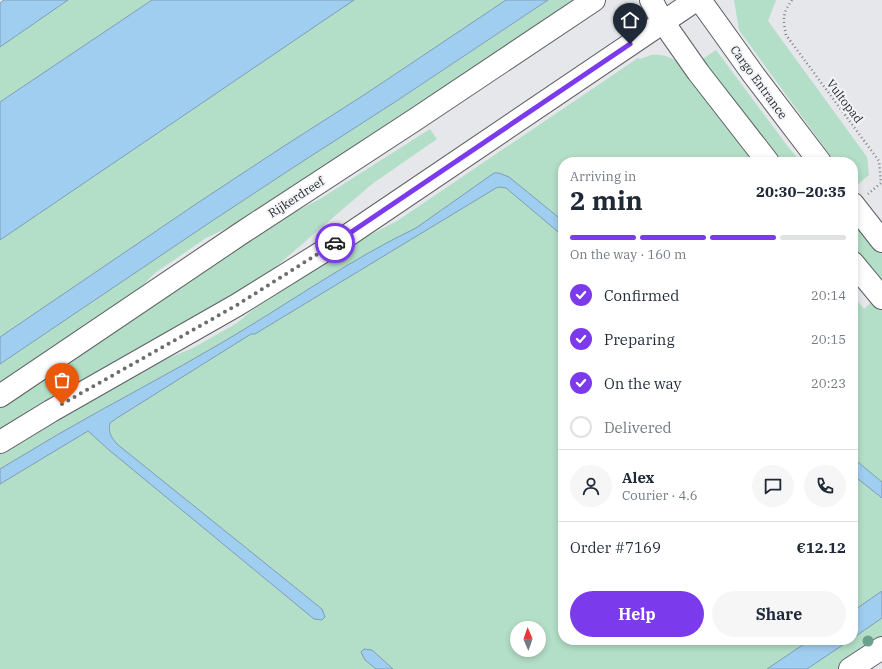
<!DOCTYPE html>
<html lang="en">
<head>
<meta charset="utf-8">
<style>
	:root { --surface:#fff; --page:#f6f6f7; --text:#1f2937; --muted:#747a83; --line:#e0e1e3; --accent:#7c3aed }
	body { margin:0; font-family:"IBM Plex Serif",serif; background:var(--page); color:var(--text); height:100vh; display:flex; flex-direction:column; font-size:15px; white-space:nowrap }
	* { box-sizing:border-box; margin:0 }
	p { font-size:13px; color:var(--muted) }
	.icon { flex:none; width:22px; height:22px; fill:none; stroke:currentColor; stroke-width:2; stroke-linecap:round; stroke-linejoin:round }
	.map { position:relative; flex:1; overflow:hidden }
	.sheet { position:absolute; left:558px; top:157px; width:300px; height:488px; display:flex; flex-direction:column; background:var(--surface); border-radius:16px; box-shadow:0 2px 6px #0003 }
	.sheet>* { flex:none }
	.needle { width:26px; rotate:358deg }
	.fabs { position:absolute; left:510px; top:621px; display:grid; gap:8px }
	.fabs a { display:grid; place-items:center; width:36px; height:36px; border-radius:50%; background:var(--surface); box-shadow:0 2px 6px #0003; font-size:20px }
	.pin { position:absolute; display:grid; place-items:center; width:34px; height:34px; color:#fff; margin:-41px -17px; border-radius:50% 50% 50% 0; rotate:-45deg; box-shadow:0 0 4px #0007 }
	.pin .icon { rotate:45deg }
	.courier { position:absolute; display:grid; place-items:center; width:40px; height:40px; margin:-20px; border:3px solid #7c3aed; border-radius:50%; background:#fff; color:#222; box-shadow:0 1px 5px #0007 }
	.head em { font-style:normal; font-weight:800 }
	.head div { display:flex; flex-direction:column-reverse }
	.head { display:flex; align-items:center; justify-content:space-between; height:68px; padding:0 12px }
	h1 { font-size:26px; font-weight:800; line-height:30px }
	.bar { display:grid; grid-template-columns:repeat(4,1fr); gap:6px 4px; align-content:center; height:48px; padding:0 12px }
	.bar i { height:5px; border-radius:3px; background:var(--line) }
	.bar .selected { background:var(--accent) }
	.bar p { grid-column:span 4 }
	.line { display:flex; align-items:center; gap:10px; padding:0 12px; border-top:1px solid var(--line) }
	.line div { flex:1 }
	.round { display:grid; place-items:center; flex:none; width:42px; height:42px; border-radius:21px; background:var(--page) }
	ol { padding:0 12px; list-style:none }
	li { display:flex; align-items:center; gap:12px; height:44px }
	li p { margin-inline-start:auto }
	li .icon { padding:4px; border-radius:50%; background:var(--accent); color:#fff; stroke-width:4 }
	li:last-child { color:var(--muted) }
	li i { width:22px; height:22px; border:2px solid var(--line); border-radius:50% }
	.primary-button { display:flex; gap:8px; margin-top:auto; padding:8px 12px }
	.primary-button a { flex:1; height:46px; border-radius:24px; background:var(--accent); color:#fff; font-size:16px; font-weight:800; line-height:46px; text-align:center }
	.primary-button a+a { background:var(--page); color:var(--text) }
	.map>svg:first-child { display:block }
	.green { fill:#b3dec7; fill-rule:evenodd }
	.water { fill:#a0cef0; stroke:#7d9db6 }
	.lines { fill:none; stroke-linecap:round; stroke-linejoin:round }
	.secondary-casing { stroke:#5e5f63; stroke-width:24 }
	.trunk-casing { stroke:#5e5f63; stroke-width:24 }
	.path { stroke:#808184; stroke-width:2.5; stroke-dasharray:1 3; stroke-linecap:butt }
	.secondary { stroke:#fff; stroke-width:22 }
	.trunk { stroke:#fff; stroke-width:22 }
	.tree { fill:#6ba090 }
	.done { stroke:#6d6d70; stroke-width:4; stroke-dasharray:0 7.2 }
	.route { stroke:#7c3aed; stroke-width:5 }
	.labels { text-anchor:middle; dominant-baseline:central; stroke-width:4; stroke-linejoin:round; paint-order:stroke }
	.street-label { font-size:12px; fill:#2c2c2e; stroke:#f3f4f8 }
</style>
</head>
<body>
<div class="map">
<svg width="882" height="669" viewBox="0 0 882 669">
	<rect width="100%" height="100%" fill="#e6e7eb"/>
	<path class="green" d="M68,0H152L0,102V47Z
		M354,0H506L367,93L281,148L196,204L0,337V240Z
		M548,0H576L252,216L206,238L155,273L132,296L0,386V364L209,223L294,167L398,100Z
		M734,0H776L768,21L867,157L869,175L854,188L853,162H835L739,30Z
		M716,50L789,148L801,162H779L700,61Z
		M651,55C661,54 668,56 676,61L758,162H563V221L509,177L499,173H494L416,228C349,260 288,304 223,342C169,374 112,403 57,435C38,446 19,458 0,469V451L144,368L193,348L237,323L270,295L332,258L350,249L349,246L397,221L638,58L640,59Z
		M430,129L437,139L372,184L272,270L251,286L0,432V406L259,230L320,199Z
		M500,187L506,188L563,236V640H810L767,669H393L372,650L365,660L376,669H0V484L88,431L109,450L314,619L322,620L325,617L322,609L117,444C111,437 108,433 110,423L117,418L251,334H255L496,188ZM517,628H539V650H517Z
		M853,217L882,254V282L877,278L853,250Z
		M853,295L864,309L874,300L882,310V482L853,458Z
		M853,475L882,498V591L853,611Z
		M882,618V638L837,669H807L850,640H853V638Z"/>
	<path class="water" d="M4,0H68L0,47V3Z
		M152,0H354L0,240V102Z
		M506,0H548L398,100L294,167L209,223L0,364V337L196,204L281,148L367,93Z
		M494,173H499L509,177L563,221V236L506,188L500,187L496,188L255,334H251L117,418L110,423C108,433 111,437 117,444L322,609L325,617L322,620L314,619L109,450L88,431L0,484V469C19,458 38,446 57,435C112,403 169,374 223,342C288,304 349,260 416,228Z
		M853,458L882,482V498L853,475Z
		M882,591V618L853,638V611Z
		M810,640H850L807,669H767Z
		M364,649L372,650L393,669H376L365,660L361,652Z"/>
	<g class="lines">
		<g class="secondary-casing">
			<path id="secondary" d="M651,0L663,22L698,72L768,162
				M700,0L753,74L820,162
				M853,204L882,241
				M853,263L882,298
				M850,669L882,648"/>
		</g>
		<g class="trunk-casing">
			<path id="trunk" d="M0,396L243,232L416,119L594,0
				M0,442L51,411L237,305L332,246L696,0"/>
		</g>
		<path class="path" d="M792,0C782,14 783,19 786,35L879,161L881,183L868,194"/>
		<use href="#secondary" class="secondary"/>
		<use href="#trunk" class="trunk"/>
	</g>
	<circle class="tree" cx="868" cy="641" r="5.5"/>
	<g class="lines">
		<path class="done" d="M62,404L237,305L335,243"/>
		<path class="route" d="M335,243L630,44"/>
	</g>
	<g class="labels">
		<g class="street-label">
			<text transform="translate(759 82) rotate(54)">Cargo Entrance</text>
			<text transform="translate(845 101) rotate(53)">Vultopad</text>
			<text transform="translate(296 197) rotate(-33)">Rijkerdreef</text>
		</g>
	</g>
</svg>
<div class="fabs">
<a><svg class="needle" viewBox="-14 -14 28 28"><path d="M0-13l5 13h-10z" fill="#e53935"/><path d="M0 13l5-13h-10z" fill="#747a83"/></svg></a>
</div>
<div class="pin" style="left:62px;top:404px;background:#ea580c"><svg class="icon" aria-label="bag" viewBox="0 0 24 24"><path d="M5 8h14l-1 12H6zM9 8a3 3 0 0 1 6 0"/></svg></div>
<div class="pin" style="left:630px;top:44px;background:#1f2937"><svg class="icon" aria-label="home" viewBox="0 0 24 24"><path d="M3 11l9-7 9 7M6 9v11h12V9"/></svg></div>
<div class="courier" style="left:335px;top:243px"><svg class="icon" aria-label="car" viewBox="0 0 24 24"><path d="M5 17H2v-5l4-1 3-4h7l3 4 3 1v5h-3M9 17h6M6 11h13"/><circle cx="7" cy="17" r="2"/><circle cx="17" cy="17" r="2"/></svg></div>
<section class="sheet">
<div class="head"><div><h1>2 min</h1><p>Arriving in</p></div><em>20:30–20:35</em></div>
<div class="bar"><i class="selected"></i><i class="selected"></i><i class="selected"></i><i></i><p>On the way · 160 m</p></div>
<ol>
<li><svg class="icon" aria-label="check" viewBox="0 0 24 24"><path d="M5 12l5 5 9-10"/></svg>Confirmed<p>20:14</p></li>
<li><svg class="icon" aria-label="check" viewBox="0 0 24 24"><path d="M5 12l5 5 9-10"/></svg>Preparing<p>20:15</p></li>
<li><svg class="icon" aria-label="check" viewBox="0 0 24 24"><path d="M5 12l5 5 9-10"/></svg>On the way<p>20:23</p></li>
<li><i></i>Delivered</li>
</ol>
<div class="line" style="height:72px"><a class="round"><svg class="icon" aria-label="person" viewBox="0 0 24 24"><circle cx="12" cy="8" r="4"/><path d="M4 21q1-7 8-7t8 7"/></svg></a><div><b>Alex</b><p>Courier · 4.6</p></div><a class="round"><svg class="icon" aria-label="chat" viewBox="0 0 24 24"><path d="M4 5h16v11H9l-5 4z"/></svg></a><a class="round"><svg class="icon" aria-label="phone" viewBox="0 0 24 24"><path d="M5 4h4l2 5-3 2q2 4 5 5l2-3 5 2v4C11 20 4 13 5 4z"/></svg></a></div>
<div class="line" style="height:52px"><div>Order #7169</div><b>€12.12</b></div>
<div class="primary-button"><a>Help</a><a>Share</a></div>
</section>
</div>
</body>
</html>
